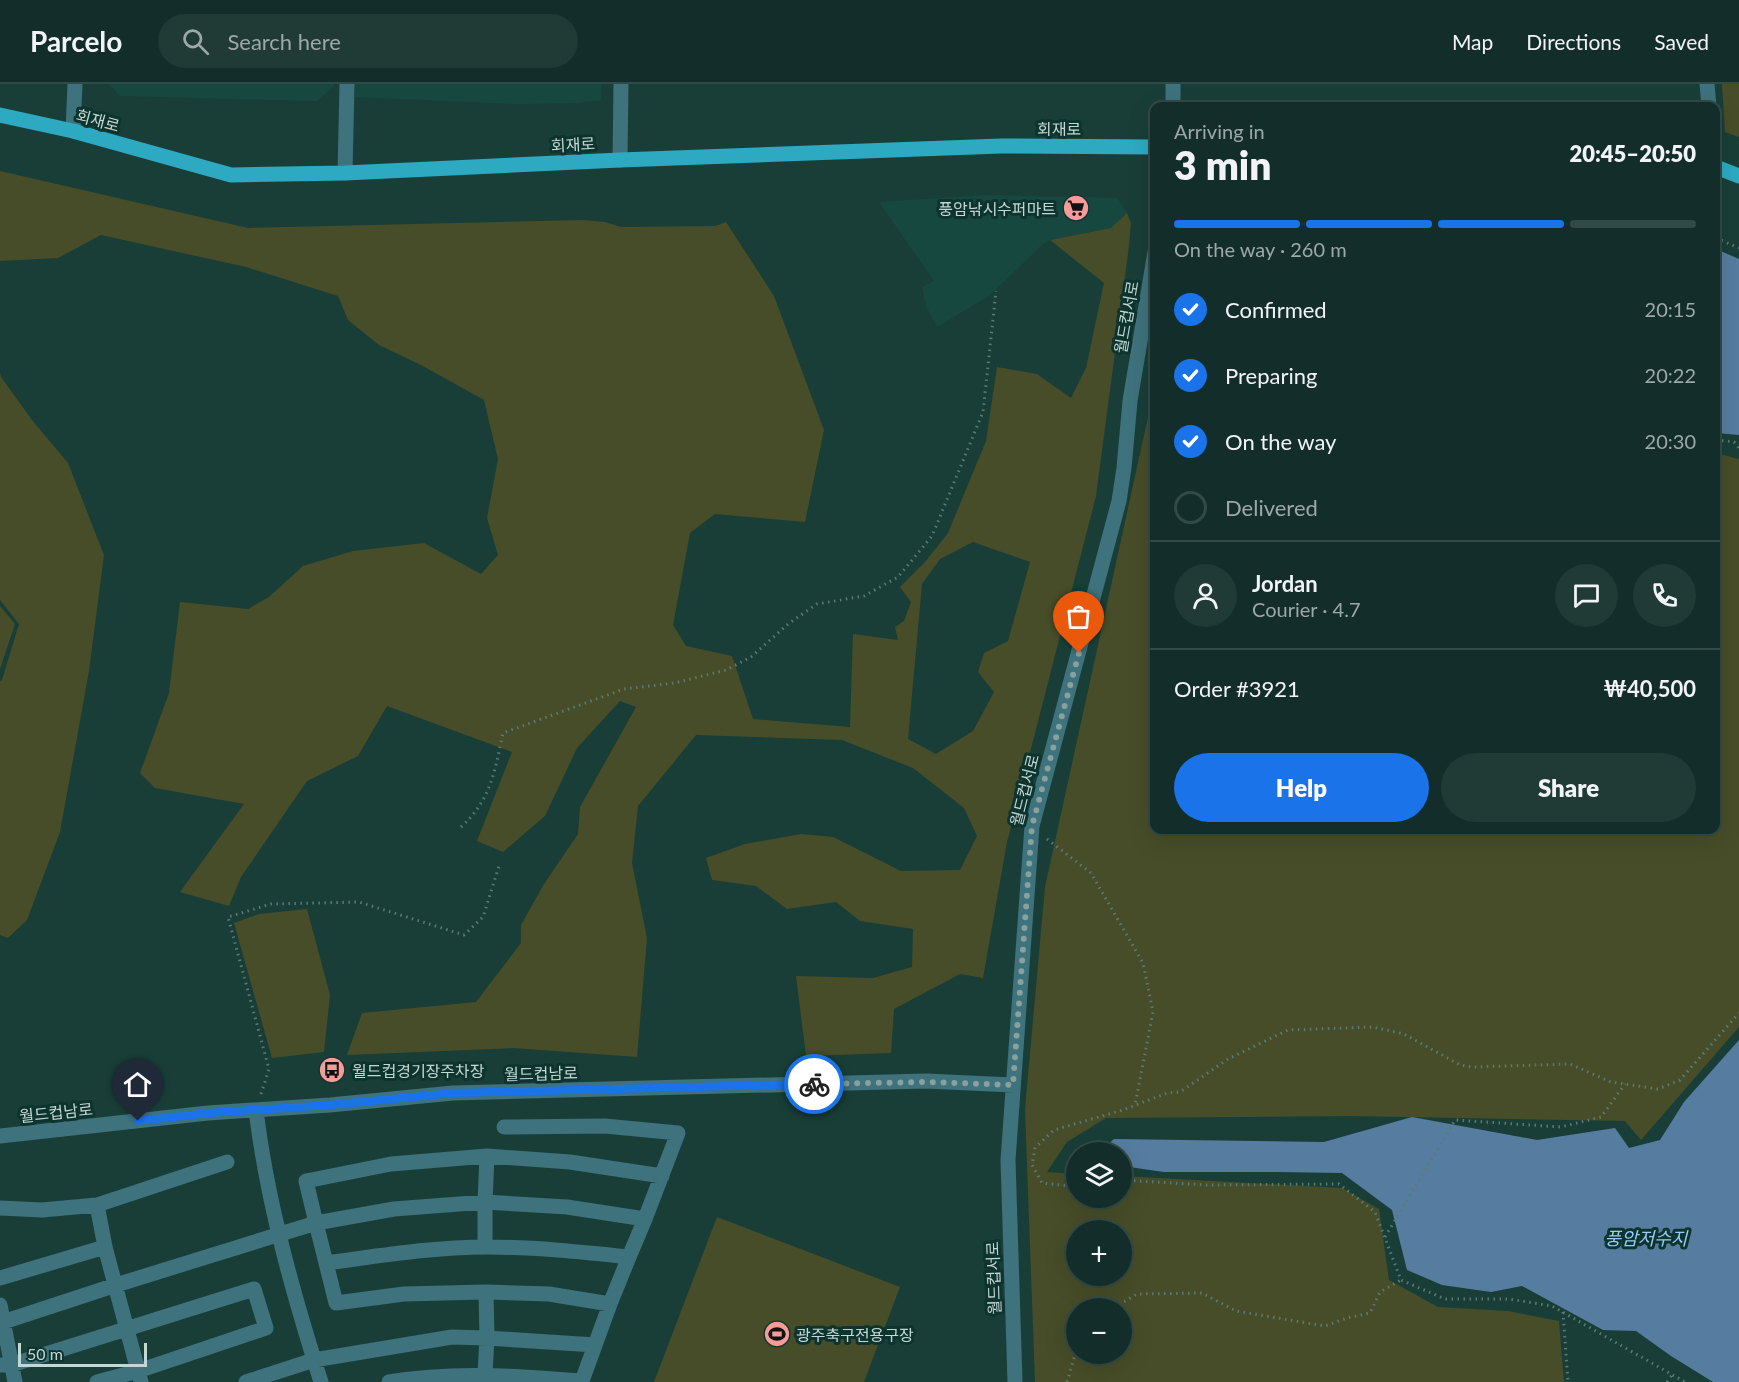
<!DOCTYPE html>
<html lang="en">
<head>
<meta charset="utf-8">
<style>
	:root { --surface:#132e2a; --page:#203a36; --text:#f1f3f6; --muted:#9da8a8; --line:#324a47; --accent:#1a73e8 }
	body { margin:0; font-family:Lato,"Noto Sans KR",sans-serif; background:var(--page); color:var(--text); height:100vh; display:flex; flex-direction:column; font-size:22px; white-space:nowrap }
	* { box-sizing:border-box; margin:0 }
	p { font-size:20px; color:var(--muted) }
	.icon { flex:none; width:33px; height:33px; fill:none; stroke:currentColor; stroke-width:2; stroke-linecap:round; stroke-linejoin:round }
	.map { position:relative; flex:1; overflow:hidden }
	.panel { position:absolute; left:1150px; top:18px; width:570px; height:732px; display:flex; flex-direction:column; background:var(--surface); border-radius:12px; box-shadow:0 6px 24px #0002,0 0 0 2px var(--line) }
	.panel>* { flex:none }
	.tools { position:absolute; left:1066px; top:1058px; display:grid; gap:12px }
	.tools a { display:grid; place-items:center; width:66px; height:66px; border-radius:50%; background:var(--surface); box-shadow:0 6px 24px #0002,0 0 0 2px var(--line); font-size:30px }
	.scale { position:absolute; left:18px; bottom:15px; width:129px; box-sizing:border-box; padding-left:6px; border:3px solid #c3d7d3; border-top:0; font-size:16px; line-height:21px; white-space:nowrap; color:#c3d7d3; -webkit-text-stroke:4px #0d342e; paint-order:stroke }
	.pin { position:absolute; display:grid; place-items:center; width:51px; height:51px; color:#fff; margin:-62px -26px; border-radius:50% 50% 50% 0; rotate:-45deg; box-shadow:0 0 6px #0007 }
	.pin .icon { rotate:45deg }
	.courier { position:absolute; display:grid; place-items:center; width:60px; height:60px; margin:-30px; border:4px solid #1a73e8; border-radius:50%; background:#fff; color:#222; box-shadow:0 2px 8px #0007 }
	.overview em { font-style:normal; font-weight:800 }
	.overview div { display:flex; flex-direction:column-reverse }
	.overview { display:flex; align-items:center; justify-content:space-between; height:102px; padding:0 24px }
	h1 { font-size:39px; font-weight:800; line-height:45px }
	.bar { display:grid; grid-template-columns:repeat(4,1fr); gap:9px 6px; align-content:center; height:72px; padding:0 24px }
	.bar i { height:8px; border-radius:4px; background:var(--line) }
	.bar .selected { background:var(--accent) }
	.bar p { grid-column:span 4 }
	.line { display:flex; align-items:center; gap:15px; padding:0 24px; border-top:2px solid var(--line) }
	.line div { flex:1 }
	.round { display:grid; place-items:center; flex:none; width:63px; height:63px; border-radius:32px; background:var(--page) }
	ol { padding:0 24px; list-style:none }
	li { display:flex; align-items:center; gap:18px; height:66px }
	li p { margin-inline-start:auto }
	li .icon { padding:6px; border-radius:50%; background:var(--accent); color:#fff; stroke-width:4 }
	li:last-child { color:var(--muted) }
	li i { width:33px; height:33px; border:3px solid var(--line); border-radius:50% }
	.cta { display:flex; gap:12px; margin-top:auto; padding:12px 24px }
	.cta a { flex:1; height:69px; border-radius:36px; background:var(--accent); color:#fff; font-size:24px; font-weight:800; line-height:69px; text-align:center }
	.cta a+a { background:var(--page); color:var(--text) }
	header { display:flex; align-items:center; gap:36px; box-sizing:border-box; height:84px; padding:0 30px; background:var(--surface); border-bottom:2px solid var(--line) }
	header strong { font-size:28px }
	nav { display:flex; gap:33px; margin-inline-start:auto; font-size:21px }
	.search { width:420px; height:54px; background:var(--page); display:flex; align-items:center; gap:15px; box-sizing:border-box; padding:0 21px; border-radius:33px; color:var(--muted); font-size:22px }
	.map>svg:first-child { display:block }
	.built { fill:#174840 }
	.green { fill:#474d28; fill-rule:evenodd }
	.water { fill:#567d9f }
	.lines { fill:none; stroke-linecap:round; stroke-linejoin:round }
	.path { stroke:#5c7a75; stroke-width:3; stroke-dasharray:1.5 4.5; stroke-linecap:butt }
	.minor { stroke:#3e727c; stroke-width:15 }
	.major { stroke:#2daac1; stroke-width:15 }
	.done { stroke:#88a19d; stroke-width:6; stroke-dasharray:0 10.8 }
	.route { stroke:#1a73e8; stroke-width:8 }
	.labels { text-anchor:middle; dominant-baseline:central; stroke-width:6; stroke-linejoin:round; paint-order:stroke }
	.street-label { font-size:16px; fill:#c3d7d3; stroke:#0d342e }
	.poi-label { font-size:16px; fill:#c3d7d3; stroke:#0d342e; text-anchor:start }
	.water-label { font-size:18px; font-style:italic; fill:#99cbf4; stroke:#0d342e }
</style>
</head>
<body>
<header>
<strong>Parcelo</strong>
<div class="search"><svg class="icon" aria-label="search" viewBox="0 0 24 24"><circle cx="10" cy="10" r="6"/><path d="M15 15l6 6"/></svg>Search here</div>
<nav><a>Map</a><a>Directions</a><a>Saved</a></nav>
</header>
<div class="map">
<svg width="1739" height="1298" viewBox="0 0 1739 1298">
	<rect width="100%" height="100%" fill="#193e38"/>
	<path class="built" d="M109,0H334V2L317,17L120,12Z
		M355,0H601V16L576,19L513,20L355,13Z
		M988,111L1117,114L1127,129L1111,144L1050,156L1043,160L990,211L937,243L926,222L922,203L934,197L879,118Z"/>
	<path class="green" d="M1722,0H1739V53L1725,48Z
		M0,87L248,144L583,136L605,138L621,143L715,142L726,138L774,212L824,346L805,438L715,430L690,449L673,541L686,562L732,572L753,635L850,643L853,550L898,556L895,543L904,537L911,518L900,503L925,478L948,449L986,357L997,283L1037,290L1071,314L1086,284L1104,199L1050,156L1111,144L1127,129L1131,139L1129,162L1096,412L1007,758L983,894L960,890L894,925L891,969L806,972L796,892L873,894L912,883L913,845L860,837L836,818L787,825L756,802L712,796L706,774L745,760L801,750L833,753L901,787L960,786L977,752L964,724L913,684L842,656L696,651L638,722L632,779L647,854L637,973L513,964L347,971L362,929L476,918L521,859V841L544,800L578,750L580,723L636,623L620,617L577,664L545,732L503,768L477,757L512,668L387,622L358,672L307,697L241,793L229,822L180,808L244,720L155,704L140,689L169,609L180,518L248,525L269,513L303,482L353,467L424,459L481,490L498,471L487,434L498,375L484,316L421,281L379,261L348,236L338,212L246,183L101,151L58,174L0,177ZM973,458L1030,478L1008,557L984,569L978,588L994,608L973,647L936,670L908,655L922,500L940,475Z
		M0,289L1,293L32,336L68,379L104,471L89,587L60,748L27,836L8,854L0,851V597L2,596L19,540L0,516Z
		M1155,301V746H1716V369L1739,375V943L1641,1056L1625,1037L1351,1032L1106,1034L1067,1058L1047,1088L1077,1090V1113H1122V1092L1342,1104L1379,1125L1389,1196L1438,1223L1508,1227L1559,1237L1564,1298H1035L1025,1025L1045,803ZM1077,1146H1122V1191H1077ZM1077,1224H1122V1269H1077Z
		M0,522L15,540L0,585Z
		M307,825L330,911L324,968L272,974L234,839L259,830Z
		M717,1133L900,1203L864,1298H654Z"/>
	<path class="water" d="M1716,165L1739,175V351L1716,349Z
		M1739,956V1298H1713L1671,1272L1636,1247L1603,1246L1522,1202L1491,1208L1442,1201L1407,1186L1392,1126L1342,1089L1278,1088H1164L1122,1082V1068H1099L1114,1055L1324,1058L1412,1033L1537,1056L1615,1044L1629,1064L1660,1056L1684,1018Z"/>
	<g class="lines">
		<path class="path" d="M1716,154L1739,164
			M1716,356L1734,358L1739,364
			M461,743C491,716 495,686 503,649L624,605L675,599L726,586L751,573L788,540L817,520L864,512L898,493L932,452L983,328L996,207
			M1047,755L1091,789L1143,879L1153,928L1135,1021
			M261,1010L269,985L228,833L271,820L359,818L464,851L483,833L500,779
			M1122,1096L1206,1101L1339,1100L1375,1128L1401,1196L1445,1215H1509L1552,1222L1685,1298
			M1077,1101L1070,1102L1042,1099L1032,1081L1035,1064L1054,1046L1123,1026L1167,1009L1180,1008L1228,975L1288,946L1373,943L1404,950L1460,981L1472,983L1570,980L1611,998L1658,1005L1680,996L1739,929
			M1385,1153L1455,1036L1561,1043L1601,1033L1625,1000
			M1114,1224L1137,1210L1202,1209L1236,1227L1325,1242L1347,1234L1370,1229L1380,1208L1401,1196
			M1563,1228L1568,1298
			M1067,1298L1074,1274L1077,1268
			M1667,1298L1672,1291"/>
		<path class="minor" d="M1707,0L1709,22
			M1173,22V0
			M73,47L75,0
			M620,76L621,0
			M345,89L347,0
			M256,1026C267,1118 293,1209 321,1298
			M504,1043L605,1042L678,1049L645,1135
			M0,1052L208,1029L330,1021L453,1009L926,997L1013,1001
			M97,1121L105,1163L141,1298
			M0,1124L42,1126L97,1121L227,1078
			M485,1163V1118L487,1072
			M0,1194L105,1163
			M610,1220L629,1173
			M0,1221L15,1298
			M0,1239L116,1201L316,1139L326,1179
			M0,1281H11L254,1205L266,1244L138,1287L97,1298
			M485,1290L487,1254L486,1208
			M246,1298L314,1276L452,1253L487,1254L595,1261
			M389,1298C453,1287 517,1292 582,1297L610,1220L549,1210L486,1208L404,1210L336,1219L326,1179C379,1172 433,1163 486,1163C534,1163 582,1168 629,1173L645,1135L567,1123L485,1118L394,1125L316,1139L306,1097L391,1080L487,1072L570,1078L662,1092
			M1015,1298L1008,1076L1032,742L1119,417L1124,384L1130,317L1155,168"/>
		<path class="major" d="M0,31L73,47L231,91L345,89L620,76L1001,62L1155,63
			M1716,83L1739,92"/>
	</g>
	<g class="lines">
		<path class="done" d="M814,1000L926,998L1013,1001L1032,742L1079,569"/>
		<path class="route" d="M138,1037L208,1029L330,1021L453,1009L814,1000"/>
	</g>
	<defs>
		<g id="supermarket-disc" transform="scale(1.35)"><circle r="9.5" fill="#f59b99" stroke="#0d342e"/><path d="M-6-5.5h2.5l.6 2H6L4.5 2H-2.5L-4.4-4H-6ZM-1.5 3.2a1.3 1.3 0 1 0 .1 0ZM3 3.2a1.3 1.3 0 1 0 .1 0Z" fill="#111"/></g>
		<g id="bus-disc" transform="scale(1.35)"><circle r="9.5" fill="#f59b99" stroke="#0d342e"/><path d="M-5-6H5V4H4V6H2V4H-2V6H-4V4H-5ZM-3.5-4V0h7V-4ZM-3.5 1.2v1.5H-2V1.2ZM2 1.2v1.5H3.5V1.2Z" fill="#111"/></g>
		<g id="stadium-disc" transform="scale(1.35)"><circle r="9.5" fill="#f59b99" stroke="#0d342e"/><path d="M0-5a6.5 5 0 1 0 0 10a6.5 5 0 1 0 0-10ZM-3.5-1.8h7v3.6h-7Z" fill="#111"/></g>
	</defs>
	<g fill-rule="evenodd">
		<use href="#supermarket-disc" x="1076" y="124"/>
		<use href="#bus-disc" x="332" y="986"/>
		<use href="#stadium-disc" x="777" y="1250"/>
	</g>
	<g class="labels">
		<g class="street-label">
			<text transform="translate(98 36) rotate(15)">회재로</text>
			<text x="1059" y="44">회재로</text>
			<text transform="translate(573 60) rotate(-3)">회재로</text>
			<text transform="translate(1126 233) rotate(-80)">월드컵서로</text>
			<text transform="translate(1024 706) rotate(-76)">월드컵서로</text>
			<text transform="translate(541 989) rotate(-1)">월드컵남로</text>
			<text transform="translate(56 1028) rotate(-6)">월드컵남로</text>
			<text transform="translate(993 1194) rotate(-92)">월드컵서로</text>
		</g>
		<g class="poi-label">
			<text x="1056" y="124" text-anchor="end">풍암낚시수퍼마트</text>
			<text x="352" y="986">월드컵경기장주차장</text>
			<text x="796" y="1250">광주축구전용구장</text>
		</g>
		<g class="water-label">
			<text x="1646" y="1154">풍암저수지</text>
		</g>
	</g>
</svg>
<div class="tools">
<a><svg class="icon" aria-label="layers" viewBox="0 0 24 24"><path d="M12 4l9 5-9 5-9-5zM3 14l9 5 9-5"/></svg></a>
<a>+</a>
<a>−</a>
</div>
<div class="scale">50 m</div>
<div class="pin" style="left:1079px;top:569px;background:#ea580c"><svg class="icon" aria-label="bag" viewBox="0 0 24 24"><path d="M5 8h14l-1 12H6zM9 8a3 3 0 0 1 6 0"/></svg></div>
<div class="pin" style="left:138px;top:1037px;background:#1f2937"><svg class="icon" aria-label="home" viewBox="0 0 24 24"><path d="M3 11l9-7 9 7M6 9v11h12V9"/></svg></div>
<div class="courier" style="left:814px;top:1000px"><svg class="icon" aria-label="bike" viewBox="0 0 24 24"><circle cx="6" cy="16" r="4"/><circle cx="18" cy="16" r="4"/><path d="M6 16l4-8h5l3 8M10 8l3 8H6M13 5h3"/></svg></div>
<section class="panel">
<div class="overview"><div><h1>3 min</h1><p>Arriving in</p></div><em>20:45–20:50</em></div>
<div class="bar"><i class="selected"></i><i class="selected"></i><i class="selected"></i><i></i><p>On the way · 260 m</p></div>
<ol>
<li><svg class="icon" aria-label="check" viewBox="0 0 24 24"><path d="M5 12l5 5 9-10"/></svg>Confirmed<p>20:15</p></li>
<li><svg class="icon" aria-label="check" viewBox="0 0 24 24"><path d="M5 12l5 5 9-10"/></svg>Preparing<p>20:22</p></li>
<li><svg class="icon" aria-label="check" viewBox="0 0 24 24"><path d="M5 12l5 5 9-10"/></svg>On the way<p>20:30</p></li>
<li><i></i>Delivered</li>
</ol>
<div class="line" style="height:108px"><a class="round"><svg class="icon" aria-label="person" viewBox="0 0 24 24"><circle cx="12" cy="8" r="4"/><path d="M4 21q1-7 8-7t8 7"/></svg></a><div><b>Jordan</b><p>Courier · 4.7</p></div><a class="round"><svg class="icon" aria-label="chat" viewBox="0 0 24 24"><path d="M4 5h16v11H9l-5 4z"/></svg></a><a class="round"><svg class="icon" aria-label="phone" viewBox="0 0 24 24"><path d="M5 4h4l2 5-3 2q2 4 5 5l2-3 5 2v4C11 20 4 13 5 4z"/></svg></a></div>
<div class="line" style="height:78px"><div>Order #3921</div><b>₩40,500</b></div>
<div class="cta"><a>Help</a><a>Share</a></div>
</section>
</div>
</body>
</html>
